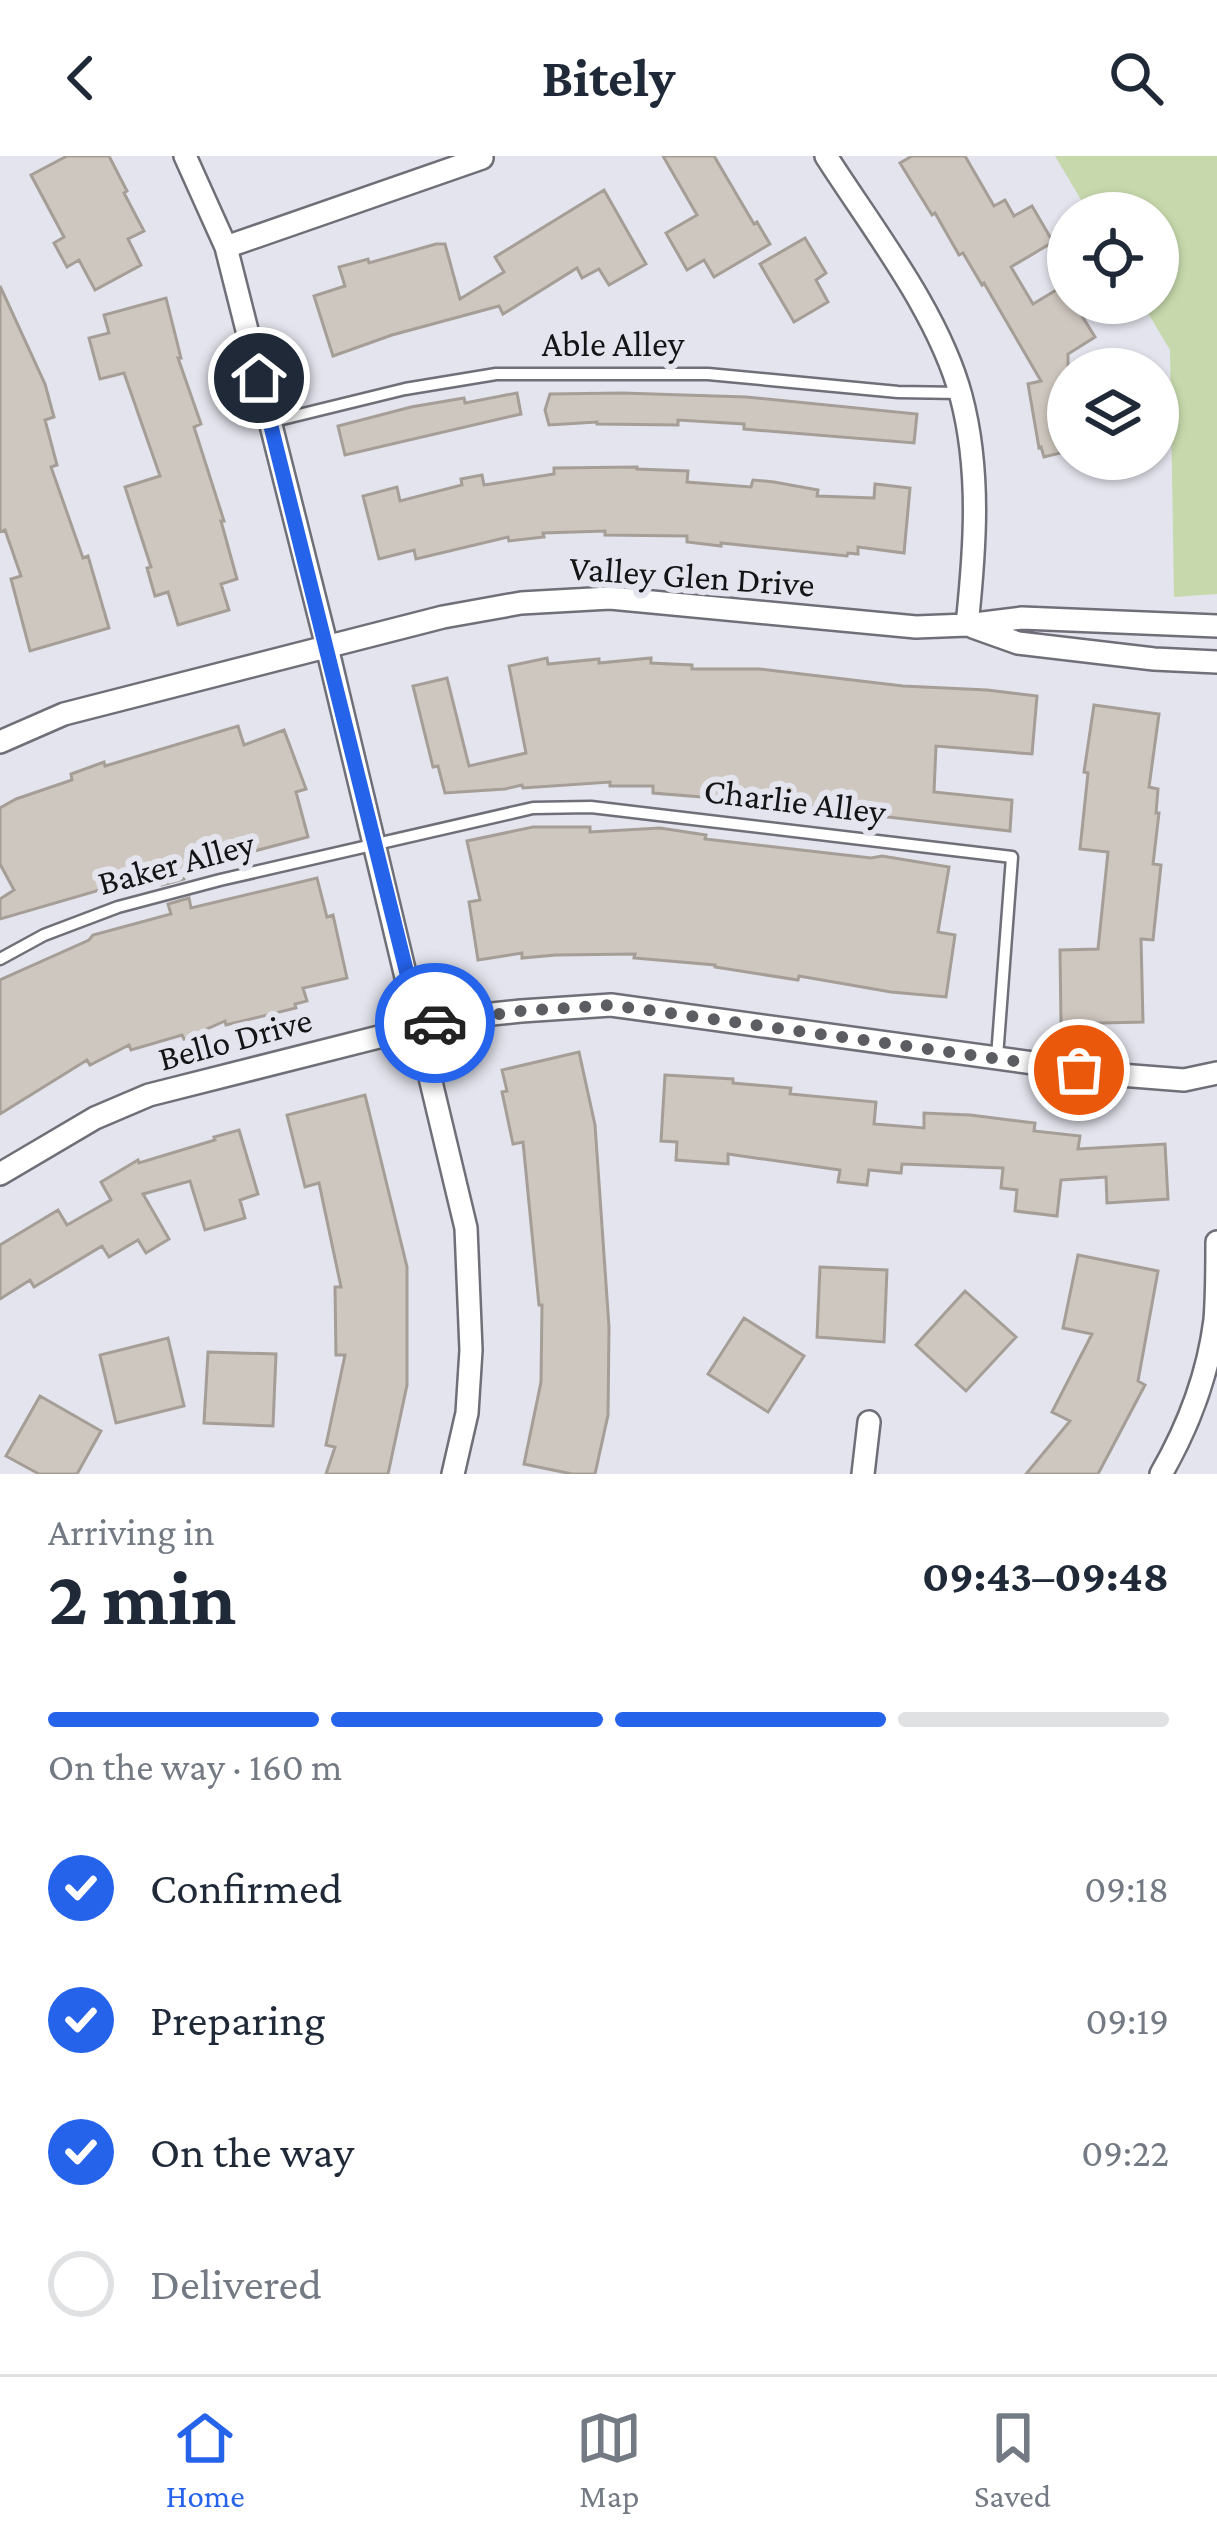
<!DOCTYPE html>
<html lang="en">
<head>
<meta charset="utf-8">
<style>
	:root { --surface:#fff; --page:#f2f2f3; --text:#1f2937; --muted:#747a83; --line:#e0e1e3; --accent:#2563eb }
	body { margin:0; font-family:"Crimson Pro",serif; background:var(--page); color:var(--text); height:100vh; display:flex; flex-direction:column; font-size:45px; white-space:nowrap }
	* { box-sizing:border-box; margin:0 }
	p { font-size:39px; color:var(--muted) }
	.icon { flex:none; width:66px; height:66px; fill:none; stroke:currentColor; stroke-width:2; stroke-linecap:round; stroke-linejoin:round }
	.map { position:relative; height:1318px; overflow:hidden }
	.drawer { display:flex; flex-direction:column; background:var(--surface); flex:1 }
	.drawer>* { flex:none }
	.tools { position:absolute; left:1047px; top:36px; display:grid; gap:24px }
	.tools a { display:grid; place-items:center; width:132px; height:132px; border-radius:50%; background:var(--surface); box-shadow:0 3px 9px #0004; font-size:60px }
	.pin { position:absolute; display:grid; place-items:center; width:102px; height:102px; color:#fff; margin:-51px; border:6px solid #fff; border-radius:50%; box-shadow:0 3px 12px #0007 }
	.courier { position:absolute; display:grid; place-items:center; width:120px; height:120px; margin:-60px; border:9px solid #2563eb; border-radius:50%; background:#fff; color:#222; box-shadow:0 3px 15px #0007 }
	.headline em { font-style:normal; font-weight:700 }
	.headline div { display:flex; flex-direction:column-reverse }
	.headline { display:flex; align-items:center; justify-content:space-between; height:204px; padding:0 48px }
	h1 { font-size:78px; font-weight:700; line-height:90px }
	.bar { display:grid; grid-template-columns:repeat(4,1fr); gap:18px 12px; align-content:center; height:144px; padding:0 48px }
	.bar i { height:15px; border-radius:9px; background:var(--line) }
	.bar .active { background:var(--accent) }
	.bar p { grid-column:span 4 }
	ol { padding:0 48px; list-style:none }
	li { display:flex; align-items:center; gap:36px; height:132px }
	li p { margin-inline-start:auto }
	li .icon { padding:12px; border-radius:50%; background:var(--accent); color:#fff; stroke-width:4 }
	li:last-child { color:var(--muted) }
	li i { width:66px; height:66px; border:6px solid var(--line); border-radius:50% }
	header { display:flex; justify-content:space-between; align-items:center; height:156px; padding:0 48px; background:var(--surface); font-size:54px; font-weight:700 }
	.tab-bar { display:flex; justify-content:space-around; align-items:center; height:168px; border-top:3px solid var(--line); background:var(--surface); font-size:33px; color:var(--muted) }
	.tab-bar a { display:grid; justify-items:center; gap:6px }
	.tab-bar .active { color:var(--accent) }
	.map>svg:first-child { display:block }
	.green { fill:#c7d9ac }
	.building { fill:#cec7bf; stroke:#a59e97; stroke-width:3 }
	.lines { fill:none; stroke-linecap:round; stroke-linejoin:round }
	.lane-casing { stroke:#6f6f78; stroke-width:15 }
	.street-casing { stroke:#6f6f78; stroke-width:26 }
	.lane { stroke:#fff; stroke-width:10 }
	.street { stroke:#fff; stroke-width:21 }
	.done { stroke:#5c5d62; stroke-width:12; stroke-dasharray:0 21.6 }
	.route { stroke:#2563eb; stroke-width:15 }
	.labels { text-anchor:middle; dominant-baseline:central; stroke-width:12; stroke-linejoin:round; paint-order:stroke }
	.street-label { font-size:36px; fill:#141417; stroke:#e3e4ed }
</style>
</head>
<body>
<header><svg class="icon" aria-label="back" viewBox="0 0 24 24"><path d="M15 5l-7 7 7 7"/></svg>Bitely<svg class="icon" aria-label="search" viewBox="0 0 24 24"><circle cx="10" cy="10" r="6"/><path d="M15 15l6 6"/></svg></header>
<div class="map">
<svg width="1217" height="1318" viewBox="0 0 1217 1318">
	<rect width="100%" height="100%" fill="#e3e4ed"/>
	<path class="green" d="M1055,0H1217V438L1174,441L1170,194L1142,147H1158V57H1089Z"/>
	<path class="building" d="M67,0H109L127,35L124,37L144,75L128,83L141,109L95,134L79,104L67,111L54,87L64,81L31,19Z
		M663,0H714L754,68L757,66L770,88L714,121L704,104L687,114L666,77L697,59Z
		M912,0H965L994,50L1005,44L1014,60L1032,50L1053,86L1011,111L1033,148L1068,127V147H1074L1095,181L1068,198V295L1044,301L1041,291L1039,292L1028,228L1041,225L984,127L982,129L963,97L959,99L935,57L932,59L900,7Z
		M604,34L646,108L609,129L599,113L582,122L577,112L503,158L499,150L392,179L333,200L314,140L345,130L339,111L368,103L369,107L436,88H445L460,143L504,116L495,101Z
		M805,82L826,117L816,124L828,146L794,166L760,108Z
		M0,130L45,228L54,261L45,264L57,309L51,311L83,402L88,400L109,472L30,495L11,423L21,420L5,374L0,376Z
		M166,142L181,202H178L201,268L194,271L224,365H221L237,423L221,428L229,454L178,469L168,436L155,440L147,412L151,411L125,331L160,320L124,217L100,223L89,182L109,177L104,159Z
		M517,237L521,258L345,299L338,270L411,251L464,242L465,247Z
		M622,237L746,241L917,258L914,287L744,273V268L678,264V269L597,268V266L549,269L545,254L550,238Z
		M637,311V313L688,315L687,326L751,331L753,324L774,326L818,334L817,340L874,342L875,328L910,332L904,397L858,391V398L848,397L847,400L721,387V390L687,386V380L605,379V375L543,377L544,381L509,385L508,381L416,403L414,394L379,403L363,340L397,331L400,345L462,329L461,323L482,319L484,329L554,318V312Z
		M547,502L548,508L599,503V507L651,502V507L692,509V513H759L903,530L987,534L1037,540L1032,598L936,590L934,636L1012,644L1010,675L887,661V656L653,637V630H610V626L523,632L522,629L505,633L445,637L438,610L433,611L413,530L447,522L469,610L526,597L509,510Z
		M1094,549L1159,558L1149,631L1158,633L1156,657H1159L1153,708L1161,709L1153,784L1141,783L1143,866L1061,868L1060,794L1098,793L1108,696L1080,693L1088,617L1084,616Z
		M238,570L244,589L284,574L306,633L296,636L308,681L182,714L184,723L162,729L158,717L0,763V743L14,734L0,708V652L16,643L72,624L71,618L104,606L105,610Z
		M533,671H590V676L660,672L706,679L705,683L871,702L882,700L949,711L938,776L955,779L946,841L891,836L799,820L798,824L715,811V809L634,802L635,798L556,799L522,802V797L478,804L469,746L480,744L467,685Z
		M317,722L327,761L333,759L347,822L303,832L307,845L295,848L296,852L226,869L225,865L184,883L182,879L131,894L129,889L90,909L87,904L0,958V824L89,784L93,779L171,758L168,748L189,742L191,752Z
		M579,896L595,969L609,1171L608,1259L595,1318H572L524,1308L541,1226L542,1149H539L523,986L513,988L502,936L507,935L502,914Z
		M665,919L733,923V927L791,932L790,938L876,946L874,968L924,972V957L970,959L1035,967L1034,975L1080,980L1078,993L1165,988L1168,1043L1107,1047L1106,1021L1061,1024L1057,1060L1015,1055L1017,1034L1001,1032L1003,1012L902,1008L901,1017L869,1014L867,1029L838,1026L840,1014L728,998V1008L676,1004L677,986L661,985Z
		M365,939L407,1111V1229L388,1318H326L335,1291L326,1289L345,1199H336L335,1131H341L319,1027L305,1031L287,959Z
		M239,974L258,1038L240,1044L245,1062L205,1074L190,1025L143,1038L169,1083L146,1097L138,1084L109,1101L102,1090L34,1131L30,1124L0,1143V1089L58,1054L67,1069L111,1044L101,1026L138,1004L139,1007L215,984L214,981Z
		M1078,1099L1158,1115L1138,1225L1145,1229L1098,1318H1026L1070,1265L1052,1256L1092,1178L1063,1172Z
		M820,1111L887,1114L884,1186L817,1181Z
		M965,1135L1016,1181L966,1235L916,1189Z
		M744,1162L804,1200L768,1256L708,1218Z
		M168,1182L184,1250L116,1267L100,1199Z
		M208,1196L276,1198L273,1270L204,1267Z
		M40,1240L101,1275L77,1318H39L6,1300Z"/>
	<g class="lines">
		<g class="lane-casing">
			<path id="lane" d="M270,266L405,233L496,218H708L898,236L961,237
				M0,803L44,779L118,751L220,724L533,652L591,651L1012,701L997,901"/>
		</g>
		<g class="street-casing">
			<path id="street" d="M185,0L226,91L327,491L466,1072L471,1194L467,1257L453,1318
				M826,0C872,72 939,157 961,240C981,315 975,393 967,469
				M226,91L482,2
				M973,471L1018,487L1154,503L1217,506
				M0,586L64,558L443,461L521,447L610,442L916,471L967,469L1022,462L1217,470
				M0,1018L95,962L149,939L454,862L521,855L611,849L1120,919L1184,924L1217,917
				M863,1318L869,1266
				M1161,1318C1188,1271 1208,1219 1215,1164C1217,1139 1217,1112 1217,1086"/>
		</g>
		<use href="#lane" class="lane"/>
		<use href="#street" class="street"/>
	</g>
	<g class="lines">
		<path class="done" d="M435,867L521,855L611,849L1079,914"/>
		<path class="route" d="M259,222L420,870L435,867"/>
	</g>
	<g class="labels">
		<g class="street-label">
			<text x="613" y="188">Able Alley</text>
			<text transform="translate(692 420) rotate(4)">Valley Glen Drive</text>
			<text transform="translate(795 645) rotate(7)">Charlie Alley</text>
			<text transform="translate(176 707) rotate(-15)">Baker Alley</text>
			<text transform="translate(235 883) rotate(-15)">Bello Drive</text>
		</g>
	</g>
</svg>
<div class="tools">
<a><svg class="icon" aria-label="locate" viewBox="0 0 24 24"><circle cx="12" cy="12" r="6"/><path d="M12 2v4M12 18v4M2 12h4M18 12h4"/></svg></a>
<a><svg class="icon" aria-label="layers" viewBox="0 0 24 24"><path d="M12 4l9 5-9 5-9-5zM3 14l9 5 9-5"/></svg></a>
</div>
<div class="pin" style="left:1079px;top:914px;background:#ea580c"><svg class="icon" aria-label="bag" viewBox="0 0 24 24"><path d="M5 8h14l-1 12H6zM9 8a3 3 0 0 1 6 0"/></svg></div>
<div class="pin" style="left:259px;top:222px;background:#1f2937"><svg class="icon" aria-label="home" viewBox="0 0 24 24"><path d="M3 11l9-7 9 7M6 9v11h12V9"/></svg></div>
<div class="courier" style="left:435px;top:867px"><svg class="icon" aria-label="car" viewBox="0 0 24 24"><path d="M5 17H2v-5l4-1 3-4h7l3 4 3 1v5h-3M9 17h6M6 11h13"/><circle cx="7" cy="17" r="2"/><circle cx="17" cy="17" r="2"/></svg></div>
</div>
<section class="drawer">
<div class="headline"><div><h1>2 min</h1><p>Arriving in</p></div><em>09:43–09:48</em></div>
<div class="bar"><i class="active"></i><i class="active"></i><i class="active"></i><i></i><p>On the way · 160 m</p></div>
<ol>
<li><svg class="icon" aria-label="check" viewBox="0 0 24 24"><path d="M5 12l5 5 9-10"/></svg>Confirmed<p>09:18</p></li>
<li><svg class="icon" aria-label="check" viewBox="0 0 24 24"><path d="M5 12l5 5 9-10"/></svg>Preparing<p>09:19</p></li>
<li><svg class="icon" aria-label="check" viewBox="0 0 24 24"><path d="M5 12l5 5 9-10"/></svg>On the way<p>09:22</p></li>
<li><i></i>Delivered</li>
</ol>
</section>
<nav class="tab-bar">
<a class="active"><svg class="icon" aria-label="home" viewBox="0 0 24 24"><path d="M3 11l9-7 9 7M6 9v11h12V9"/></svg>Home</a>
<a><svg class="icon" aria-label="map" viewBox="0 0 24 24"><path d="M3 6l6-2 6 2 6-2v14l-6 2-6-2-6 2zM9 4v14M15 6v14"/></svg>Map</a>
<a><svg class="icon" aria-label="saved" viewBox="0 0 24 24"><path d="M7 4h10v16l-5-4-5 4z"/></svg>Saved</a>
</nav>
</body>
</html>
